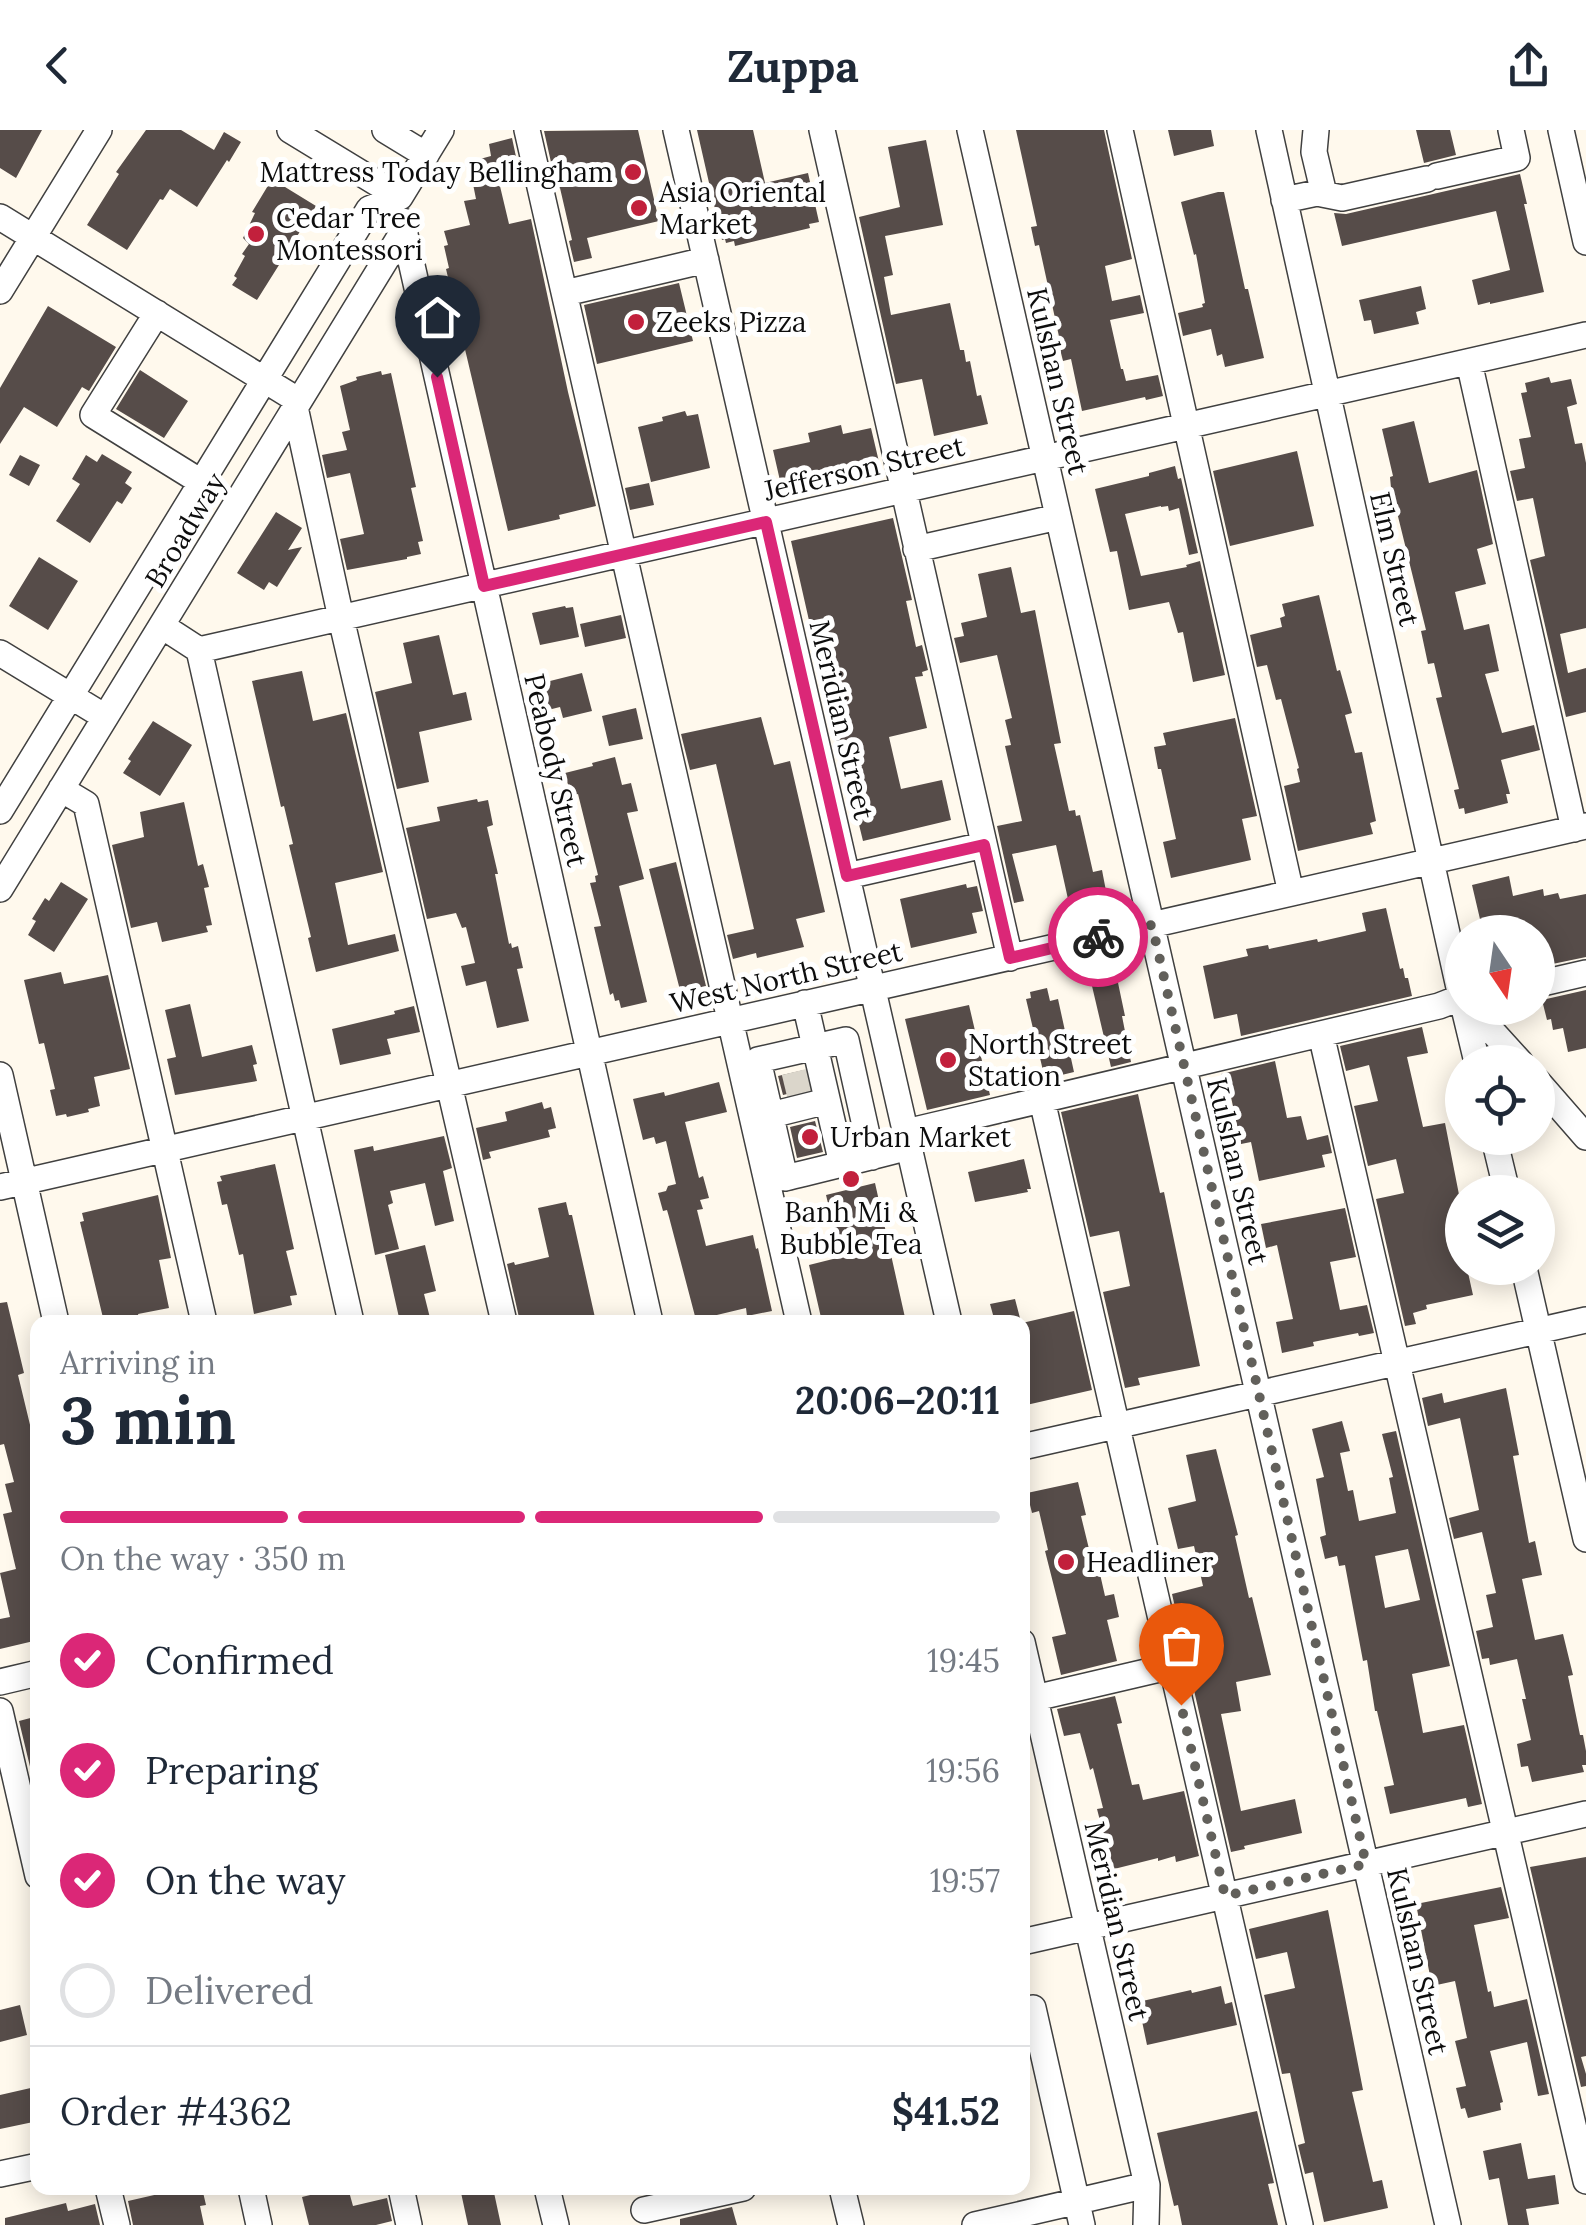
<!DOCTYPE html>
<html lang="en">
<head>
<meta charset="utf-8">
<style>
	:root { --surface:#fff; --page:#f6f6f7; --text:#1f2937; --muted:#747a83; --line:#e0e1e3; --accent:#db2777 }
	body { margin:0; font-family:Lora,serif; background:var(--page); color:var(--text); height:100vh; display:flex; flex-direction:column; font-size:38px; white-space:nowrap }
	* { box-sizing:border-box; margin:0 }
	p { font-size:32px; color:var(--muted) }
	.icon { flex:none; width:55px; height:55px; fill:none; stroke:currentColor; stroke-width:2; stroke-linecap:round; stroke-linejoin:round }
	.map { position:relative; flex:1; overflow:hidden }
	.drawer { position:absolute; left:30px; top:1185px; width:1000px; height:880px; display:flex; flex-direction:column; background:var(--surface); border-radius:20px; box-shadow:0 5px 25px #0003 }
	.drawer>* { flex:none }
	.needle { width:65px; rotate:167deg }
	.buttons { position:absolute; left:1445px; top:785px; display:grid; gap:20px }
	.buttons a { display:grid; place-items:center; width:110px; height:110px; border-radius:50%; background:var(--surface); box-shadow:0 5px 25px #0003; font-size:50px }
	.pin { position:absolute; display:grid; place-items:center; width:85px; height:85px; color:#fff; margin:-102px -42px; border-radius:50% 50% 50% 0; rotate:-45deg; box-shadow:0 0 10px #0007 }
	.pin .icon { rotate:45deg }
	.courier { position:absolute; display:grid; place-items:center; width:100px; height:100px; margin:-50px; border:8px solid #db2777; border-radius:50%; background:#fff; color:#222; box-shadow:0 2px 12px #0007 }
	.headline em { font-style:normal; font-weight:700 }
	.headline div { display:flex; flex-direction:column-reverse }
	.headline { display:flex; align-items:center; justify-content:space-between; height:170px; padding:0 30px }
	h1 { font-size:65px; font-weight:700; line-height:75px }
	.bar { display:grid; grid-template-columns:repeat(4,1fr); gap:15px 10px; align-content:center; height:120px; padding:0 30px }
	.bar i { height:12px; border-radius:8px; background:var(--line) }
	.bar .on { background:var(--accent) }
	.bar p { grid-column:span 4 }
	.line { display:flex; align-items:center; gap:25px; padding:0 30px; border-top:2px solid var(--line) }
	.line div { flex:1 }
	ol { padding:0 30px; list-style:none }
	li { display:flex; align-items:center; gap:30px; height:110px }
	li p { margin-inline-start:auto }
	li .icon { padding:10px; border-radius:50%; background:var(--accent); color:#fff; stroke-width:4 }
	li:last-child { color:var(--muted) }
	li i { width:55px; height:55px; border:5px solid var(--line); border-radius:50% }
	header { display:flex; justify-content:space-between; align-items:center; height:130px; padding:0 30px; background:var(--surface); font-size:45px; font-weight:700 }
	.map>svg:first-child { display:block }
	.building { fill:#564c49; fill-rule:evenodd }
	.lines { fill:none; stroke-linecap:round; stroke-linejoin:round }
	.minor-tunnel { stroke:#dbd6cb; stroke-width:25; stroke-dasharray:25 12; stroke-linecap:butt }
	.minor-casing { stroke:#404040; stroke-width:28 }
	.minor { stroke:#fff; stroke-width:25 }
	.done { stroke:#62605b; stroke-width:10; stroke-dasharray:0 18 }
	.route { stroke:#db2777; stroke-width:12 }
	.poi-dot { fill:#c2203c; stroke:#fff; stroke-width:4 }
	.labels { text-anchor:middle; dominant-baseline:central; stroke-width:10; stroke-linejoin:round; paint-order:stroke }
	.poi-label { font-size:28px; fill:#0d0d0d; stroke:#fff; text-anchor:start }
	.street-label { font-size:28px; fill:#0d0d0d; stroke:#fff }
</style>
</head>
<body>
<header><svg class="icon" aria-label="back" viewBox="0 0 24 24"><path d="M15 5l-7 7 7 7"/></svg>Zuppa<svg class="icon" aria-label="share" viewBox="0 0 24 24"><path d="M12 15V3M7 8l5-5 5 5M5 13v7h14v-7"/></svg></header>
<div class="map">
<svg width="1586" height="2095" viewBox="0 0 1586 2095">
	<rect width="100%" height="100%" fill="#fff9ed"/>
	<path class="building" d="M0,0H42L16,48L0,38Z
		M146,0H181L214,20L224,2L241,12L229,32L227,30L197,77L170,59L163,70L160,69L127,120L87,95L119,44L116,42Z
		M638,0L659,91L587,108L592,128L574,132L569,111L572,110L560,58L557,59L544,1Z
		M697,0H753L765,53L808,43L819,92L809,94L810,98L735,116L734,111L726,113L725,109L722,110Z
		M1016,0H1104L1132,129L1105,136L1112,171L1140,165L1144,183L1110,190L1121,239H1123L1126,251L1158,245L1163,266L1146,270L1145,267L1082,281L1071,229L1063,231L1058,211H1060L1039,115L1035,116L1031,97L1037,96Z
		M1168,0H1211L1214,16L1174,26Z
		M1416,0H1450L1456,25L1424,33Z
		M512,8L518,36L502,39L505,51L499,52L509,94L531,89L568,262L596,376L559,385L560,389L508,401L446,139L449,138L444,116L448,115L444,101L470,95L464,71L476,69L471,44L483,42L480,29L491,26L489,14Z
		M926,10L943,95L885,106L893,145L884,147L891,185L950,173L960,220H964L966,232L970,231L977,266L981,265L988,294L934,306L922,249L896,254L859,87L900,77L888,17Z
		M1520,44L1527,74H1524L1544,162L1490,174V172L1478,175L1472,150L1510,140L1496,81L1342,116L1334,83L1346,84Z
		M272,49L316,76L257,170L232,155L237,148L234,146L245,126L242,124L249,114L243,108L255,83L252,82Z
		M1218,62H1224L1245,159H1248L1264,228L1225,237L1222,224L1217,226L1211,199L1183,206L1178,183L1203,177L1202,174L1205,173L1196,124L1194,125L1181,72Z
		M679,153L693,211L597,234L584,175Z
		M1421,156L1426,179L1416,182L1419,194L1374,204L1371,190L1364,191L1359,170Z
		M48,176L116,217L89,261L82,257L57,297L24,277L0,314V258Z
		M140,240L188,271L164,308L116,279Z
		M381,241L382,245L391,243L416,357L411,358L423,411L418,412L421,424L407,427V429L347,440L340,409L364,404L350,343L327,348L322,325L347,320L342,302L350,300L340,256L357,250L356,247Z
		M1549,247L1551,253L1571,249L1577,274L1567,277L1575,314L1582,313L1586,333V498L1560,504L1568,543L1586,538V582L1566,587L1530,430L1545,426L1533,368L1517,371L1510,341L1525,338L1519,309L1531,307L1521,263L1527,262L1525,253Z
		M685,281L687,286L698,284L710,338L651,352L638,297L663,291L662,287Z
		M1414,291L1429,353L1477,340L1493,414L1477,419L1486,454L1455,462L1464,500L1489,494L1499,541L1485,544L1502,603L1534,595L1540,620L1501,630L1510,664H1506L1508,673L1465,684L1464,678L1459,679L1454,660L1459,659L1436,568L1442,567L1434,533L1428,534L1421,501L1426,500L1391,358L1390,347L1393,346L1382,299Z
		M841,295L843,304L871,298L879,332L781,355L773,320L810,312L808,303Z
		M1297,321L1314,396L1230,416L1213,341Z
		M102,324L132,342L125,353L132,358L122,374L117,371L90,413L56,391L80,354L72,349L86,325L97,332Z
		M20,325L40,335L29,356L9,345Z
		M1175,336L1178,349L1181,348L1198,423L1189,425L1179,378L1169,381L1168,376L1161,377V376L1125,384L1141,446L1187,437L1186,435L1200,431L1225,545L1193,552L1183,502L1178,503L1169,472L1129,480L1117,421L1110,422L1095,359L1149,346V343Z
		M649,353L654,375L630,380L625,358Z
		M276,382L302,398L288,420L302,417L277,457L269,452L264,460L237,443Z
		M893,388L912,470L906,471L916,517L922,515L928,540L922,542L923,546L915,547L927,598L889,607L901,659L942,650L951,690L863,711L852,666L849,667L791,411Z
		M39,427L78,451L48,500L9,476Z
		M1011,437L1021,483L1035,480L1061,613L1054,614L1069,681L1075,680L1076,686L1080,685L1093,742L1102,740L1106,761L1068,769L1056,715L1012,724L1024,771L1014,773L997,696L1022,691L1005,616L1011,615L1005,590L1012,588L997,525L960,533L954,508L964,506L961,493L987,487L978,444Z
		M1319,465L1337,541L1340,540L1352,583L1345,585L1355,623L1362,622L1376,691L1370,693L1373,704L1298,721L1284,656L1300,652L1297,639L1299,638L1281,569L1276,570L1267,535L1257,537L1250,505L1282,497L1280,488L1285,486L1282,474Z
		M565,476L566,478L573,477L579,507L540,515L532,483Z
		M621,485L626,508L585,517L580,494Z
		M439,505L453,565L466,562L472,590L419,602L429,652L397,659L375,562L412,553L403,513Z
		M302,541L313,591L346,583L383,742L335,753L348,815L395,804L399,821L316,842L308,808L311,807L289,715L293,714L284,676L281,677L252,551Z
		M582,543L592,581L563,588L560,577L544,581L538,554Z
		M636,578L643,609L609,616L602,586Z
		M761,587L774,635L790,631L825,782L796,789L804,817L757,828L756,823L733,829L727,805L754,799L716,634L690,640L681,604Z
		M1235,588L1257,686L1242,689L1251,730L1171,748L1163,712L1176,709L1161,639H1158L1154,617L1166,615L1163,603Z
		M153,591L192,615L160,666L123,643L131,631L128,629Z
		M615,627L622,655L631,653L638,681L627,683L644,749L619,756L647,872L621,878L619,870L615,871L613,863L610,865L594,797L601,796L590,753L596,752L595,746L598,745L578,664L571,666L565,643L593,636L592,633Z
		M477,669L478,672L488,670L493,695L487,697L498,744H495L509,814L511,813L512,818L518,816L523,838L517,839L529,891L497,898L486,851L466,856L461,836L475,833L466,797L462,798L456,783L427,789L406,698L440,691L437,677Z
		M184,672L198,736L203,734L209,757L204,758L212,795L206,796L208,802L162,812L157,792L131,798L112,715L144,707L140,682Z
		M676,732L706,856L681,864L649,739Z
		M1509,746L1513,766L1543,759L1544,766L1558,763L1560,769L1586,764V827L1538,837V802H1483L1472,755Z
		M61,752L88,769L54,822L28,805L36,791L32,789L45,768L49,771Z
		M966,754L967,758L977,756L983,781L972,783L977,803L911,818L900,769Z
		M1386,778L1400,839L1403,838L1405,848H1408L1412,866L1241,906L1237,884L1214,889L1203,836L1248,826L1246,819L1268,815L1269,819L1317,809L1318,812L1366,801L1362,783Z
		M61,842L64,854L108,845L130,939L94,947L100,976L88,979L89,982L67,987L66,984L56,986L50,960L55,959L44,913L39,914L24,850Z
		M1112,843L1113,849L1117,848L1125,886H1122L1131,932L1111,937L1092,856L1095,855L1093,847Z
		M1047,858L1050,871L1058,869L1074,942L1045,949L1026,869L1031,868L1030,862Z
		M1586,860V918L1568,922L1563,898L1553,900L1551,889L1547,890L1542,870Z
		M190,874L202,927L252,915L257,934L253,935L257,951L175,965L167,929L176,927L165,880Z
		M969,875L990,965L927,980L905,889Z
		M414,876L420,902L387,909L391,924L340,935L332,899L395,884L394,881Z
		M1422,897L1428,923L1407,927L1423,997L1445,993L1462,1080V1138H1467L1473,1165L1426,1175L1427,1179L1413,1183L1416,1194L1405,1196L1376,1069L1404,1063L1396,1029L1368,1036L1354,976L1378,971L1369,935L1346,941L1340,916Z
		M1275,931L1287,988L1301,986L1307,1010L1328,1005L1332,1023L1322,1025L1325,1037L1259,1051L1251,1012L1241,1014L1231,967L1226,968L1221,944Z
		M804,940L808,959L783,965L778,946Z
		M719,952L727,982L685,992L699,1048L703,1046L709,1068L700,1070L703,1079L697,1080L706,1116L753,1105L756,1119L758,1118L772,1181L747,1186L746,1178L696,1190L669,1087L667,1080L663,1081L658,1063L666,1061L668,1056L676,1054L666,1011L656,1014L654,1007L643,1010L633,969L664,962L665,966Z
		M1138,964L1160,1063L1164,1062L1200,1236L1138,1248L1140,1255L1125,1258L1103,1162L1130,1156L1119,1101L1090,1107L1061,982Z
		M542,972L544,979L551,977L556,998L548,1000L550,1007L489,1022L491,1028L483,1030L476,998L507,991L505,982Z
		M815,991L823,1022L797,1028L790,997Z
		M444,1006L452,1038L443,1041L454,1091L435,1096L425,1053L390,1061L393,1073L388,1075L399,1119L375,1125L354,1020L373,1016L374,1021Z
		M1024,1029L1031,1059H1027L1028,1062L975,1072L968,1042Z
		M275,1034L294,1119L286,1121L297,1165L290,1166L292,1175L254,1184L243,1124L239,1125L227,1074L222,1075L217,1052L222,1051L220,1046Z
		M875,1053L906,1192H822L809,1135L841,1127L826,1065Z
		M158,1065L171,1128L159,1130L169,1178L138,1184L140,1192H104L80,1092L84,1091L82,1083Z
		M566,1072L569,1085H572L596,1192H520L507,1134L514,1132L515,1135L549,1127L538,1078Z
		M1345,1078L1356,1127L1330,1132L1340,1180L1367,1175L1374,1203L1359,1206L1358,1203L1313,1212L1314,1216L1282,1223L1276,1192L1293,1189L1277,1115L1266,1118L1261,1094Z
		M425,1115L436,1161L424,1164L431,1192H400L385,1125Z
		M1015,1169L1021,1192H995L990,1174Z
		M7,1172L24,1243L18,1245L38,1328V1510L0,1519V1489L10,1487L0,1443L16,1439L3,1384L12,1382L5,1354L14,1352L4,1314L0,1315V1173Z
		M1074,1181L1092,1260L1022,1276V1193Z
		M1506,1258L1519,1325L1513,1326L1529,1413L1535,1411L1542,1445L1522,1449L1535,1510L1563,1504L1573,1545L1568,1546L1580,1605H1583L1586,1621V1635H1582L1584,1642L1532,1652L1528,1636L1521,1637L1517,1614L1531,1610L1522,1569H1526L1517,1529L1490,1535L1489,1528L1482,1529L1476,1501L1493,1497L1486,1465L1496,1463L1482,1402L1454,1409L1449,1388L1479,1380L1460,1288L1428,1296L1422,1268L1442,1263L1444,1273Z
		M1342,1291L1350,1321L1340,1323L1348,1361L1353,1360L1359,1391L1396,1383L1389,1348L1393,1347L1382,1304L1396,1301L1450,1536L1412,1544L1423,1603L1464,1595L1482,1674L1468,1677L1466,1668L1390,1684L1384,1657L1394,1655L1377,1581H1375L1367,1530L1363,1531L1345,1435L1339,1436L1337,1426L1325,1429L1320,1407L1326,1405L1316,1349L1324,1347L1312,1299ZM1408,1419L1420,1470L1385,1478L1375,1426Z
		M1216,1319L1238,1405L1235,1406L1249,1468L1252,1467L1271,1545L1236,1552L1241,1581L1221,1584L1241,1681L1295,1669L1302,1703L1244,1716L1245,1719L1231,1722L1172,1464L1203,1456L1194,1416L1178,1419L1168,1378L1196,1371L1186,1325Z
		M1078,1352L1086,1385L1081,1386L1090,1423L1095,1422L1105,1466L1114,1464L1119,1487L1107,1490L1117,1531L1061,1545L1052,1507L1066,1504L1045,1421L1048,1420L1039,1381L1032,1383L1027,1363Z
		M1115,1566L1122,1593L1117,1594L1132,1655L1139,1654L1143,1670L1184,1661L1199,1726L1176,1732L1175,1726L1158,1731V1728L1114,1739L1113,1735L1108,1736L1103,1715L1106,1714L1097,1679L1103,1678L1093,1638L1090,1640L1080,1603L1064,1606L1057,1579Z
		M38,1586V1644L32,1645L19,1591Z
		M1586,1727V1926L1581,1927L1586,1944V1956L1581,1957L1530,1737Z
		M1501,1757L1509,1788L1474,1795L1488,1862L1491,1861L1494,1877L1527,1869L1549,1964L1538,1966L1527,1912L1490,1921L1503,1972L1500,1973L1501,1980L1468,1988L1465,1978L1461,1979L1456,1958L1466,1956L1455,1911L1467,1908L1455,1851L1432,1856L1416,1774Z
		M1328,1780L1363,1960L1352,1962L1373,2052L1382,2050L1388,2078L1324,2092L1313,2042L1305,2044L1298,2015L1305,2013L1290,1943L1282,1944L1264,1865L1295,1858L1287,1822L1256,1829L1249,1799Z
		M1221,1856L1225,1874L1232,1872L1237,1895L1147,1915L1138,1872L1191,1860L1192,1863Z
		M20,1875L27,1905L0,1912V1880Z
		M35,1957L38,1991L0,1999V1965Z
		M1257,1981L1274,2053L1268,2054L1278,2095H1182L1178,2075L1174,2076L1157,2003Z
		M1521,2013L1528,2049L1555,2045L1559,2074L1526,2079L1529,2095H1508L1499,2048L1489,2050L1483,2021Z
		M161,2058H202L206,2075L200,2076L204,2095H133L128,2071L163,2063Z
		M339,2058H348L353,2076L387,2068L392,2091L376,2095H309L302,2067Z
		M460,2058H493L501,2095H468Z
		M66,2073L68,2081L95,2074L100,2095H5V2088Z
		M732,2077L737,2095H680V2089Z"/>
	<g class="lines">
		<path class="minor-tunnel" d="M794,942L801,971"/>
		<g class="minor-casing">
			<path id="minor" d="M290,0L400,67
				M385,0L426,25
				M527,0L799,1192
				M676,0L949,1192
				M822,0L1010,828
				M970,0L1448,2095
				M1120,0L1291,763
				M1269,0L1462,871
				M1316,0L1314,22L1324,64
				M1561,0L1586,112
				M1437,46L1517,28L1511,0
				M1284,70L1317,63L1342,68L1427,49
				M0,87L299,271
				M404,100L650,1192
				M0,161L99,0
				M565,163L706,130
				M157,183L93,285L201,352
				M1469,232L1574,699
				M295,277L341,488L504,1192
				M916,419L1058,387
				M162,496L199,520L1586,205
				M199,520L351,1192
				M0,523L105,587
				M61,659L86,674L204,1192
				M0,681L369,79L400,67L441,0
				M847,746L984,715
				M0,759L404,100L403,91
				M1538,854L1586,843
				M805,873L842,1034
				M1464,878L1477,932
				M1471,878L1520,932
				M1321,904L1586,2051
				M0,945L56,1192
				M1538,952L1586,1007
				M1042,970L1300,2095
				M771,985L827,971
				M906,1002L1439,876L1462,867
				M1494,1008L1507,1062
				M872,1027L846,910L758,930L785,1048C826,1038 868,1028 909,1017
				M0,1057L1586,696
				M1524,1138L1586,1409
				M1022,1317L1586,1190
				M1022,1512L1147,2055L1146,2095
				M0,1552L38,1543
				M1035,1568L1172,1536
				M0,1581L38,1746
				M1022,1812L1586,1684
				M1022,1880L1033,1878L1082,2095
				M0,2044L38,2036
				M108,2058L117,2095
				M251,2058L259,2095
				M401,2058L409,2095
				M547,2058L556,2095
				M842,2058L851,2095
				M644,2080L743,2058
				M975,2095L1147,2055"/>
		</g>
		<use href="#minor" class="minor"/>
	</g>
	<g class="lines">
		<path class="done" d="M1098,807L1152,795L1366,1734L1225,1766L1181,1575"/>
		<path class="route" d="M437,247L484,456L766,392L847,746L984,715L1010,828L1098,807"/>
	</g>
	<g class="poi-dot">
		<circle cx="633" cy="42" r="10"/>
		<circle cx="639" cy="78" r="10"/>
		<circle cx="256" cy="104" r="10"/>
		<circle cx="636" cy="192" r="10"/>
		<circle cx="948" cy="930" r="10"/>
		<circle cx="810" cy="1007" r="10"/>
		<circle cx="851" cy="1049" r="10"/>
		<circle cx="1066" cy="1432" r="10"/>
	</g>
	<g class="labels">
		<g class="poi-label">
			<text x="613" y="42" text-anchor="end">Mattress Today Bellingham</text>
			<text x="659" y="62">Asia Oriental<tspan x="659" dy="32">Market</tspan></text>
			<text x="276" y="88">Cedar Tree<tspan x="276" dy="32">Montessori</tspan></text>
			<text x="656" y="192">Zeeks Pizza</text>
			<text x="968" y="914">North Street<tspan x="968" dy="32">Station</tspan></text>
			<text x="830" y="1007">Urban Market</text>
			<text x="851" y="1082" text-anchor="middle">Banh Mi &amp;<tspan x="851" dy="32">Bubble Tea</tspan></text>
			<text x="1086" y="1432">Headliner</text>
		</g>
		<g class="street-label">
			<text transform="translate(1058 251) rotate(77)">Kulshan Street</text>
			<text transform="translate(864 338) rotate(-13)">Jefferson Street</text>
			<text transform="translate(185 400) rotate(-59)">Broadway</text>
			<text transform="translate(1395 429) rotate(77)">Elm Street</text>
			<text transform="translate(842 590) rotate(77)">Meridian Street</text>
			<text transform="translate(556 640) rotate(77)">Peabody Street</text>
			<text transform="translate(786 847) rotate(-13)">West North Street</text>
			<text transform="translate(1238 1041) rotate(77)">Kulshan Street</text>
			<text transform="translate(1117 1791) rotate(77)">Meridian Street</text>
			<text transform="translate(1418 1831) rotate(77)">Kulshan Street</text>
		</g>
	</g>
</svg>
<div class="buttons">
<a><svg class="needle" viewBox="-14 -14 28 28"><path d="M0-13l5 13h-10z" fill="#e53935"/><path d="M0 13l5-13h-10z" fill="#747a83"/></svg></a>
<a><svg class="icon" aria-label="locate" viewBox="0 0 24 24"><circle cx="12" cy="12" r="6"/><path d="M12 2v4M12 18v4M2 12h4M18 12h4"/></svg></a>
<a><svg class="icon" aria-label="layers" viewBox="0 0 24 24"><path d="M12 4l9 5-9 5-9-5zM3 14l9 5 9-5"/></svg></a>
</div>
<div class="pin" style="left:1181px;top:1575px;background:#ea580c"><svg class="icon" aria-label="bag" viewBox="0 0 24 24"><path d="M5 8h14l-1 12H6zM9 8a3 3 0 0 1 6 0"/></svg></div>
<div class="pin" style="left:437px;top:247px;background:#1f2937"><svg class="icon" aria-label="home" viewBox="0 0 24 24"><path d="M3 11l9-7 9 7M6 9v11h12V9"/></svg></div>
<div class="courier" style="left:1098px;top:807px"><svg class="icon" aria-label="bike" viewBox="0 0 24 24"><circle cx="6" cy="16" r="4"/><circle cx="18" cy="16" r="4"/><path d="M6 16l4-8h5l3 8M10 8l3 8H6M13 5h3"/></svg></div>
<section class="drawer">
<div class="headline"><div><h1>3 min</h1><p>Arriving in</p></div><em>20:06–20:11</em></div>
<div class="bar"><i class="on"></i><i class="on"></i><i class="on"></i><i></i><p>On the way · 350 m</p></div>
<ol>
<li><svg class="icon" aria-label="check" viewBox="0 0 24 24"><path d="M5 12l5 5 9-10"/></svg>Confirmed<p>19:45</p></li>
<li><svg class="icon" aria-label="check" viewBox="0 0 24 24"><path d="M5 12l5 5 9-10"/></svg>Preparing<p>19:56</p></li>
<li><svg class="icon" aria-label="check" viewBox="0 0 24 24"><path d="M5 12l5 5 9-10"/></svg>On the way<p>19:57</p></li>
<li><i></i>Delivered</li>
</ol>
<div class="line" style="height:130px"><div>Order #4362</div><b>$41.52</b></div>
</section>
</div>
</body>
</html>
